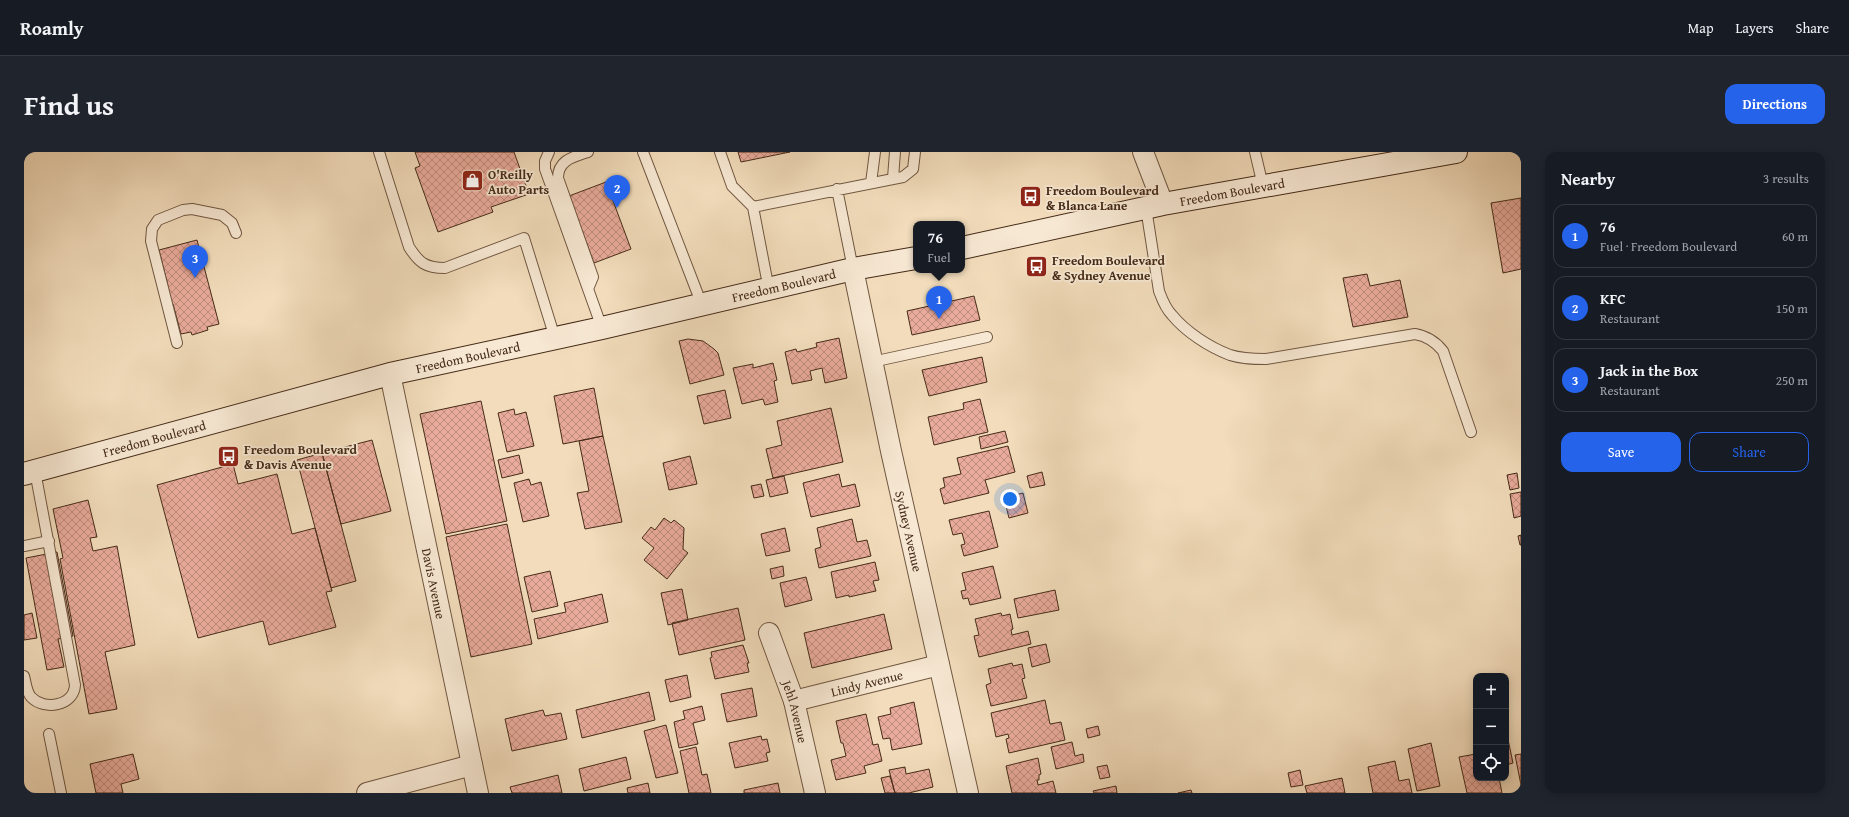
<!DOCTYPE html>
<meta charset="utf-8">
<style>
body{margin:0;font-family:"Gentium Book Plus",serif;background:#20242c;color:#f1f3f6}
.controls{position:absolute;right:12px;bottom:12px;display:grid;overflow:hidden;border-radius:8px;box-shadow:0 2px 10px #0003}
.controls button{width:36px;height:36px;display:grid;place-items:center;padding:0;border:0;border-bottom:1px solid #363941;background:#171b24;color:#f1f3f6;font:20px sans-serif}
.you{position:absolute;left:986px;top:347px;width:14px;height:14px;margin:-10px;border:3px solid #fff;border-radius:50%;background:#1a73e8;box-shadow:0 0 0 6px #1a73e833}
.badge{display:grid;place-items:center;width:26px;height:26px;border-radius:50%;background:#2563eb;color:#fff;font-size:13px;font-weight:700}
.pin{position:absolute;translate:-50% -33px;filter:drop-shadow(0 1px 2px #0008)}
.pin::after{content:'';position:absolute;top:21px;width:14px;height:12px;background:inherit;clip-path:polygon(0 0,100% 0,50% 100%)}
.popup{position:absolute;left:889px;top:69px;width:52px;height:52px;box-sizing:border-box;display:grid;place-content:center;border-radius:8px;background:#171b24;filter:drop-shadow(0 1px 3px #0005);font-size:13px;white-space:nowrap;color:#9ea1a6}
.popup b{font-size:15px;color:#f1f3f6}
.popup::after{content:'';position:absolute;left:50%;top:100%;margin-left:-8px;border:8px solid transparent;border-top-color:#171b24}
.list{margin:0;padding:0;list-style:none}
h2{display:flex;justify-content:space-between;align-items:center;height:52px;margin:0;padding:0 16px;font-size:17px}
h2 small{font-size:13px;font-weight:400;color:#9ea1a6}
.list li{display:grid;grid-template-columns:26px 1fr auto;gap:12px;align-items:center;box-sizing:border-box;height:64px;margin:0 8px 8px;padding:0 8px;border:1px solid #363941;border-radius:12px}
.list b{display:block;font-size:15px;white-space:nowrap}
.list p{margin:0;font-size:13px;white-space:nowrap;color:#9ea1a6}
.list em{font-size:13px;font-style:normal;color:#9ea1a6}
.actions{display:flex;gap:8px;padding:12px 16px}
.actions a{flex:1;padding:9px 0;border:1px solid #2563eb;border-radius:12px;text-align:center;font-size:14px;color:#2563eb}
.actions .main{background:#2563eb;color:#fff}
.icon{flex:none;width:22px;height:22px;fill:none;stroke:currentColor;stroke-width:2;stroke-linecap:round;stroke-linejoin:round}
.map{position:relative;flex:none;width:1497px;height:641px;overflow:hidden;border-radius:12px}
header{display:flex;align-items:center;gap:24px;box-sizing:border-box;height:56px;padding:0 20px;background:#171b24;border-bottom:1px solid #363941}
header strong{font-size:19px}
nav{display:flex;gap:22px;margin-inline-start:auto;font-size:14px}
.intro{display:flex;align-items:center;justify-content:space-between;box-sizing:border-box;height:96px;padding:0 24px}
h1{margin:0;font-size:28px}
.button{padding:10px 18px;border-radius:12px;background:#2563eb;color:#fff;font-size:14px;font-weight:700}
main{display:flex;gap:24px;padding:0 24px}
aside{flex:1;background:#171b24;border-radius:12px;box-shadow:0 2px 10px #0003}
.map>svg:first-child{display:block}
</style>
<header>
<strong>Roamly</strong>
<nav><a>Map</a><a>Layers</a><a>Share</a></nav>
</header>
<div class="intro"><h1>Find us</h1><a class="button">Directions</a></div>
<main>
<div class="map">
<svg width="1497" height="641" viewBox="0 0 1497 641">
<defs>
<pattern id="building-cross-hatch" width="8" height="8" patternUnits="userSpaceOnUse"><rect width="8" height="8" fill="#e9ab9b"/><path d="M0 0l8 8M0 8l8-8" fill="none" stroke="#bf8b7d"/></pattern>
</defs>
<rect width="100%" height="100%" fill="#f2dcbb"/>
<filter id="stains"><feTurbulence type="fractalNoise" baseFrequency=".005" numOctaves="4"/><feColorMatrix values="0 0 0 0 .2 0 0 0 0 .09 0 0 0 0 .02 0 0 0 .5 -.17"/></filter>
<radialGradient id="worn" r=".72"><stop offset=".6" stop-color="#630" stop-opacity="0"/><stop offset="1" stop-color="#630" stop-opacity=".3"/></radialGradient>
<path fill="url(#building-cross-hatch)" stroke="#452b18" d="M 391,0 L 490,0 L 505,42 L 467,55 L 469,60 L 414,80 L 391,16 L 396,14 Z
M 714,0 L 766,0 L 717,10 Z
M 582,30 L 607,97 L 570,111 L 545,44 Z
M 1497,46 L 1497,117 L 1479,121 L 1467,51 Z
M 173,88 L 195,172 L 183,175 L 184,178 L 168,183 L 167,180 L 157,182 L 149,152 L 146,152 L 141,135 L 144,134 L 135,98 Z
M 1343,122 L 1346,134 L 1376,128 L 1384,165 L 1329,175 L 1319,126 Z
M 950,144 L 956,168 L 888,183 L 883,159 Z
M 815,186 L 823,226 L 801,231 L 798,216 L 786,219 L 788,228 L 768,232 L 761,200 L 772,197 L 773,200 L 793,195 L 792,191 Z
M 664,187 L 679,189 L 690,197 L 694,201 L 700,223 L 666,232 L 655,189 Z
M 958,205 L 963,230 L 905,244 L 898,218 Z
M 749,211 L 753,228 L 750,229 L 754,250 L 741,253 L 739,247 L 718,252 L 709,216 L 729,212 L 729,216 Z
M 570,236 L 579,284 L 539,292 L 530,244 Z
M 701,238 L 707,266 L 680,272 L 673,244 Z
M 956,247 L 964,280 L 910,293 L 904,265 L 940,257 L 939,251 Z
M 457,249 L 483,369 L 422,382 L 396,262 Z
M 807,256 L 819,310 L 749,326 L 742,297 L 758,293 L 753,269 Z
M 490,257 L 491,263 L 502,260 L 510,294 L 483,300 L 474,261 Z
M 981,279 L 984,290 L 957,297 L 955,285 Z
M 579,284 L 598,370 L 561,377 L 553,341 L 565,339 L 555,289 Z
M 348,288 L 367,359 L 317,372 L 298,301 Z
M 984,294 L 991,320 L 961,328 L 965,341 L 920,352 L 916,337 L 921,335 L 919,326 L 937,322 L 933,306 Z
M 298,301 L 332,429 L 307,436 L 273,308 Z
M 495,303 L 499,321 L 478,326 L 474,308 Z
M 666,304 L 673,332 L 645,338 L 639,311 Z
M 209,312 L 214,332 L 253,322 L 268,382 L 291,376 L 308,439 L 302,440 L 312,475 L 245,493 L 239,469 L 174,486 L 133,333 Z
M 1018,320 L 1021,333 L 1006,336 L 1003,324 Z
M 1493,321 L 1495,336 L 1486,338 L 1483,323 Z
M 815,322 L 818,335 L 831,332 L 836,354 L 787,365 L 779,331 Z
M 760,324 L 764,341 L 746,345 L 742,328 Z
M 505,327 L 507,333 L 517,330 L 525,364 L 499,370 L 490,331 Z
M 737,332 L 740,344 L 730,346 L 727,334 Z
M 1497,340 L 1497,364 L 1490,366 L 1486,342 Z
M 999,341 L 1004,361 L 985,366 L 980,346 Z
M 64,348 L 73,385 L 66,386 L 69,399 L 93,394 L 111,493 L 81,500 L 93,557 L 65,562 L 36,407 L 39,406 L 29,357 Z
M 965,359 L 974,395 L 940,404 L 937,393 L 941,392 L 938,381 L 929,383 L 925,368 Z
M 640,366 L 647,371 L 650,368 L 660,376 L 659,397 L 664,401 L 643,427 L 620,408 L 630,396 L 618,386 L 627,375 L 631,378 Z
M 828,367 L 833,390 L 843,388 L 847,404 L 795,416 L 791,397 L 797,395 L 793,376 Z
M 483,372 L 508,492 L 447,505 L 422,385 Z
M 761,376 L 766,399 L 742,404 L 737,382 Z
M 1497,383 L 1497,393 L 1496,393 L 1494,384 Z
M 33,400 L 49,484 L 34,487 L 40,515 L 23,518 L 2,406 Z
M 851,410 L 855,428 L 849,429 L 852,439 L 825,445 L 825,443 L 812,446 L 807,420 Z
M 759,414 L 760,424 L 748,427 L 746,417 Z
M 969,414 L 977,446 L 946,453 L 944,446 L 939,447 L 937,439 L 942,438 L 938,421 Z
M 526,419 L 534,454 L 508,460 L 500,425 Z
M 782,425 L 788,448 L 761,455 L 756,431 Z
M 658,437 L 664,468 L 644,473 L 637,441 Z
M 1031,438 L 1035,458 L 994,466 L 990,447 Z
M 578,442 L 584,470 L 514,487 L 510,467 L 542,460 L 540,451 Z
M 714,456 L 721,488 L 655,503 L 648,471 Z
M 8,461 L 13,486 L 0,488 L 0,463 Z
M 977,461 L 978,464 L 986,462 L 989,477 L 987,478 L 988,483 L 1004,479 L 1007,492 L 955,505 L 950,484 L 955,483 L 951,467 Z
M 860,462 L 868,497 L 788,516 L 780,481 Z
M 1022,492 L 1026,510 L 1008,515 L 1004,496 Z
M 719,493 L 725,511 L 723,511 L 725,520 L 691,527 L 686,506 L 688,505 L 687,500 Z
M 988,511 L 989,514 L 998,512 L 1001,526 L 998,527 L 1003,546 L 967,554 L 962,533 L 967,531 L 964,517 Z
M 663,523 L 667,545 L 646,550 L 641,528 Z
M 728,536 L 733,564 L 703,570 L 697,542 Z
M 625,540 L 631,568 L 558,586 L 552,558 Z
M 1021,548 L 1026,572 L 1037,570 L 1041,588 L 985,601 L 982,587 L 985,586 L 984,582 L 972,585 L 967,561 Z
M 890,550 L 898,592 L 868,598 L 866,586 L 859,587 L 854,565 L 867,562 L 866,556 Z
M 678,554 L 681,568 L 669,571 L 674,592 L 655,596 L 650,570 L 661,567 L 659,559 Z
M 519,558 L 521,564 L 537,561 L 543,587 L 488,599 L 481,567 Z
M 842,562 L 849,593 L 854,592 L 858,609 L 840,614 L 842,621 L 812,628 L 807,608 L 822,604 L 819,591 L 817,591 L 812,569 Z
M 642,573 L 654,621 L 632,626 L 620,579 Z
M 1074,574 L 1076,583 L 1064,586 L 1062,577 Z
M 1482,578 L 1489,611 L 1482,613 Z
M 737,584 L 738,588 L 743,587 L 746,600 L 742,601 L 744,609 L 711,616 L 705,591 Z
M 1048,590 L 1051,604 L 1059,602 L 1060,610 L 1032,617 L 1027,595 Z
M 1407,591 L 1416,634 L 1393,639 L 1384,597 Z
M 672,595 L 678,623 L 683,622 L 687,641 L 665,641 L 656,599 Z
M 109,602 L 115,627 L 97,632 L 99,641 L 72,641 L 66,612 Z
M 1452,602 L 1452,626 L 1475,626 L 1478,641 L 1443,641 L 1435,605 Z
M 1497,602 L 1497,633 L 1491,603 Z
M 602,605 L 607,627 L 560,639 L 555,617 Z
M 1014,606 L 1017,622 L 1015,623 L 1015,628 L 1013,628 L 1014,633 L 1029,629 L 1032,641 L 988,641 L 982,614 Z
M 1371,609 L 1375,629 L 1385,627 L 1388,641 L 1349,641 L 1344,615 Z
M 1083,613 L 1086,625 L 1076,627 L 1073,615 Z
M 881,615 L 882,622 L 905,617 L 909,635 L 885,641 L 871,641 L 865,618 Z
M 1276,618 L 1279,633 L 1267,635 L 1264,621 Z
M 534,623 L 538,641 L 488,641 L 486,635 Z
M 866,624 L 871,641 L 861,641 L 857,626 Z
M 1318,626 L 1321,641 L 1283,641 L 1281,634 Z
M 624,631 L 626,641 L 604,641 L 603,636 Z
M 754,631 L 756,641 L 720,641 L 720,638 Z
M 1092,634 L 1093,641 L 1070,641 L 1069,639 Z
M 1167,638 L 1168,641 L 1154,641 Z"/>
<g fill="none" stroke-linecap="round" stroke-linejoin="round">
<defs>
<path id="lane" d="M 355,0 L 385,95 C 395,111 402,116 421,116 L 500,86 L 531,186
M 525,0 L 521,9 L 521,17 L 578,176
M 564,0 C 549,5 534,8 534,26 L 569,125 L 564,137
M 619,0 L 678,153
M 696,0 L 708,34 L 729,55 L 745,138
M 1231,0 L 1239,34
M 869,26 L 871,0
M 847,31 L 851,0
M 813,37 L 829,117
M 729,55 L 879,25 L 889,17 L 891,0
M 1122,56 L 1135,139 C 1138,147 1141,156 1148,163 C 1162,180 1185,195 1206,203 C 1218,207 1230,207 1242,207 L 1391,182 C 1403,184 1411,189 1419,199 L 1447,280
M 153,191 L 127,89 L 128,77 L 134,68 L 159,58 L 168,57 L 198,63 L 208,71 L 212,81
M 848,210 L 963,185
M 0,394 L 25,389
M 0,524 C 2,531 2,539 7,545 C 20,559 50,554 51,533 L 11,319
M 25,582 L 37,641"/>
<g id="street">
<path d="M 1119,0 L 1139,52"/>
<path id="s1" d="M 829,117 L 867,299 L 944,641"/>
<path id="s2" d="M 366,222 L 454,641"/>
<path id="s3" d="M 745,481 L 770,549 L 791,641"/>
<path id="s4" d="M 770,549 L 915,513"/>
<path d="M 343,641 L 448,613"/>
</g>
<g id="secondary">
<path id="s5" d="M 938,96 L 1139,52 L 1432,0"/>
<path id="s6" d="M 0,322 L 366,222 L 578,176 L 829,117 L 892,106"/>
</g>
</defs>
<use href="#lane" stroke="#705741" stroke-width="12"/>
<use href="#street" stroke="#705741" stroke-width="22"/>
<use href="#secondary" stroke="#452b18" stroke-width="24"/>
<use href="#lane" stroke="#f7e8d3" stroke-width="10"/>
<use href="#street" stroke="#f7e8d3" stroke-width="20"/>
<use href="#secondary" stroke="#f7e8d3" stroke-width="22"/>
</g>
<defs>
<symbol id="shop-square" viewBox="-11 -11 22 22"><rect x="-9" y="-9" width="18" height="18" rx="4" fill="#8f2418" stroke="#f7e8d3"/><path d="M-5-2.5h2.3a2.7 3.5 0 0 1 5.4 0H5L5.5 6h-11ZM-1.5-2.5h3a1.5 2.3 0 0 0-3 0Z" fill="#fff"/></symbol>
<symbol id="bus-square" viewBox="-11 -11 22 22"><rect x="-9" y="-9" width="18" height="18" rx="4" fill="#8f2418" stroke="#f7e8d3"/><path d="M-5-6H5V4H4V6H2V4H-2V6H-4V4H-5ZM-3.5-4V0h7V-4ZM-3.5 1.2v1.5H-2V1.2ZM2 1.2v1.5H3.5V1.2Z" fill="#fff"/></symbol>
</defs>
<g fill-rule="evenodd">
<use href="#shop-square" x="436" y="16" width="25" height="25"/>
<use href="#bus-square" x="994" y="32" width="25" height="25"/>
<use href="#bus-square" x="1000" y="102" width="25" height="25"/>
<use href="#bus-square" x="192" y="292" width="25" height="25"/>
</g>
<g text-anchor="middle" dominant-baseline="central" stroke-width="3.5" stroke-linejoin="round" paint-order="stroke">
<g font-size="13" font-weight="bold" fill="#452b18" stroke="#f7e8d3" text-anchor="start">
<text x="464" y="22">O'Reilly<tspan x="464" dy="15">Auto Parts</tspan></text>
<text x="1022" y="38">Freedom Boulevard<tspan x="1022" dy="15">&amp; Blanca Lane</tspan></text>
<text x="1028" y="108">Freedom Boulevard<tspan x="1028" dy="15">&amp; Sydney Avenue</tspan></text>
<text x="220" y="297">Freedom Boulevard<tspan x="220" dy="15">&amp; Davis Avenue</tspan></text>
</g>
<g font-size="13" fill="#452b18" stroke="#f7e8d3">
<text stroke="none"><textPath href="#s5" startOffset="276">Freedom Boulevard</textPath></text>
<text stroke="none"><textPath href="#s6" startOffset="783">Freedom Boulevard</textPath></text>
<text stroke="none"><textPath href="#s6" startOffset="459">Freedom Boulevard</textPath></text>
<text stroke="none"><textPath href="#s6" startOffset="135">Freedom Boulevard</textPath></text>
<text stroke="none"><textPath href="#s1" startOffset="268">Sydney Avenue</textPath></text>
<text stroke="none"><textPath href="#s2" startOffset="214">Davis Avenue</textPath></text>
<text stroke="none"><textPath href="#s4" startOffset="75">Lindy Avenue</textPath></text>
<text stroke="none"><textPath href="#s3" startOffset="83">Jehl Avenue</textPath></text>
</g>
</g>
<rect width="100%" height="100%" filter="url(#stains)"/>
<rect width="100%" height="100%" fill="url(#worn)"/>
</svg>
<div class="controls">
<button>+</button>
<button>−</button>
<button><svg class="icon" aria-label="locate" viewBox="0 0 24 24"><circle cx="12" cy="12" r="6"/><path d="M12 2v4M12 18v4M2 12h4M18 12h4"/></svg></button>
</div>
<div class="you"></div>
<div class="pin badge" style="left:915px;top:167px">1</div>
<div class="popup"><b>76</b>Fuel</div>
<div class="pin badge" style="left:593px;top:56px">2</div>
<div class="pin badge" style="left:171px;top:126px">3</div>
</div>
<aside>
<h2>Nearby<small>3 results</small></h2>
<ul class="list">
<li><span class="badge">1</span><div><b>76</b><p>Fuel · Freedom Boulevard</p></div><em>60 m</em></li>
<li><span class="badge">2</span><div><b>KFC</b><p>Restaurant</p></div><em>150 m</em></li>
<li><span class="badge">3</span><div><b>Jack in the Box</b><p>Restaurant</p></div><em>250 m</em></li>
</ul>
<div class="actions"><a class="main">Save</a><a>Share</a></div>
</aside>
</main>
